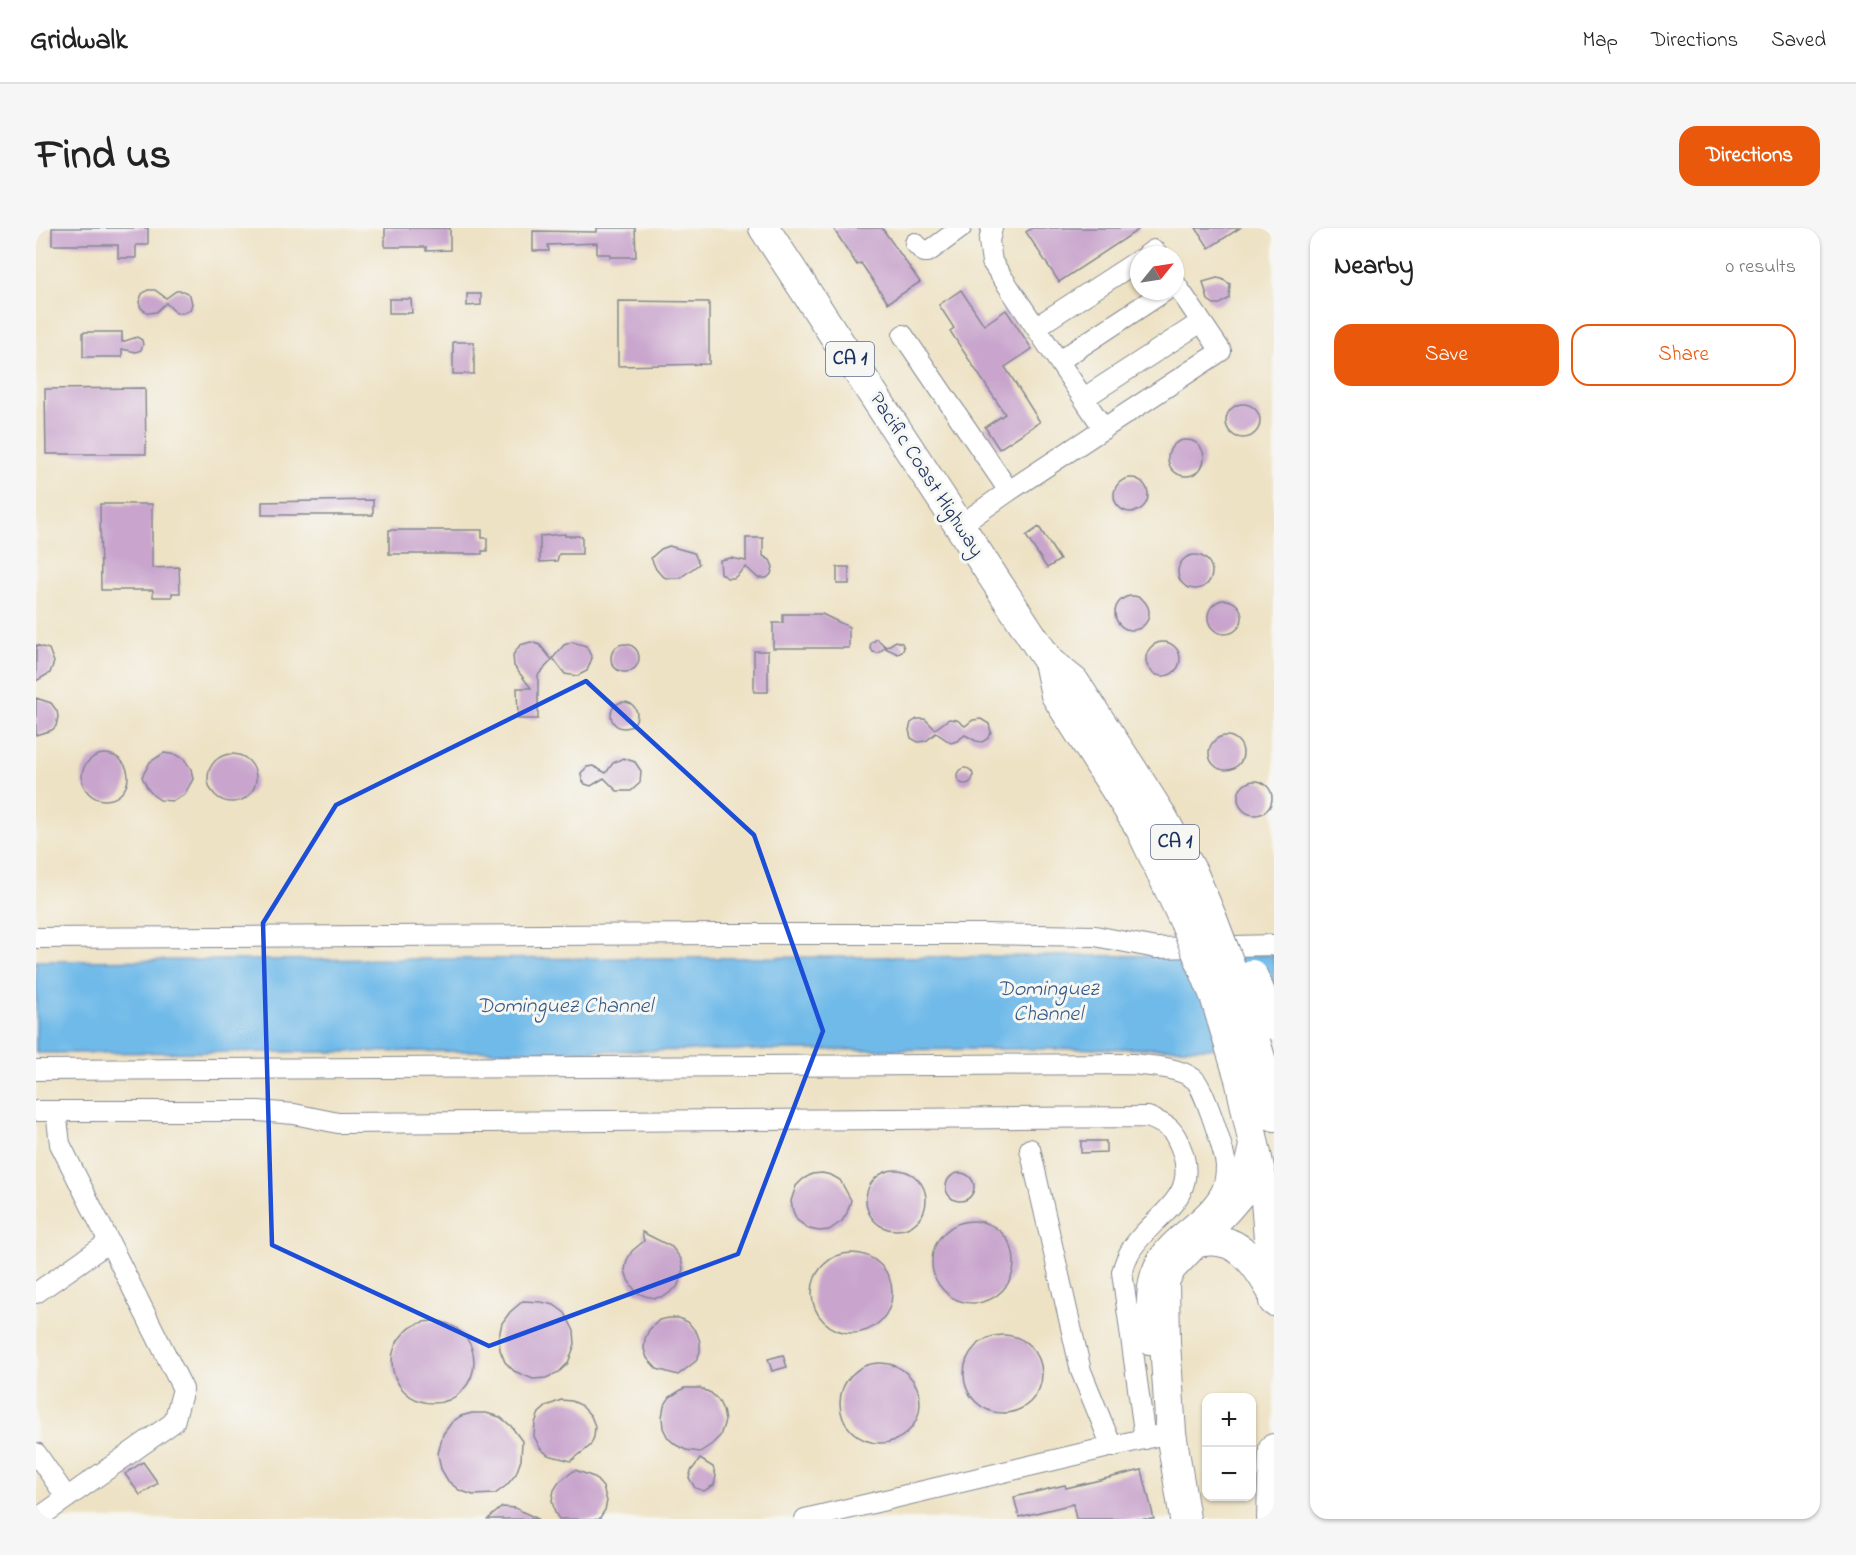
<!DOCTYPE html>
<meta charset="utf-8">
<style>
body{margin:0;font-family:"Indie Flower",sans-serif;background:#f6f6f6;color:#222}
.controls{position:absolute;right:18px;bottom:18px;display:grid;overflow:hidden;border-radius:12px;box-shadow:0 2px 4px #0004}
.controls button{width:54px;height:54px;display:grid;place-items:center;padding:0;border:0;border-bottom:2px solid #e0e0e0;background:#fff;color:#222;font:30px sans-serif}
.compass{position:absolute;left:1094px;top:18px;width:54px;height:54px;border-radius:50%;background:#fff;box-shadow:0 2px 4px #0004;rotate:60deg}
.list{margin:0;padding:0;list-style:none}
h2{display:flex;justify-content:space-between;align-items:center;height:78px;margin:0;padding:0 24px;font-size:26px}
h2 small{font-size:20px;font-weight:400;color:#767676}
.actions{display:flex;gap:12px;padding:18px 24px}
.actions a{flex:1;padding:14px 0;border:2px solid #ea580c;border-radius:18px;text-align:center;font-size:21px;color:#ea580c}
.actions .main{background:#ea580c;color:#fff}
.map{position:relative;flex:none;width:1238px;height:1291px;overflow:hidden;border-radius:18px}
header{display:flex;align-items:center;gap:36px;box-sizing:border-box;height:84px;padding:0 30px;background:#fff;border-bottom:2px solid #e0e0e0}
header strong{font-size:28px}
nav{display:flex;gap:33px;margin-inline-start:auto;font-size:21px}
.intro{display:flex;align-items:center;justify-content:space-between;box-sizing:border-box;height:144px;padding:0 36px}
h1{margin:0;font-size:42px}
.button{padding:15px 27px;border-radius:18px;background:#ea580c;color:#fff;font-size:21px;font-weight:700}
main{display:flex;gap:36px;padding:0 36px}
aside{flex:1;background:#fff;border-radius:18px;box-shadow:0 2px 4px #0004}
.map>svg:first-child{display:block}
</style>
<header>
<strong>Gridwalk</strong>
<nav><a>Map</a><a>Directions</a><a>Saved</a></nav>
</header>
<div class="intro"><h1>Find us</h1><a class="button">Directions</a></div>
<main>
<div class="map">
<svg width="1238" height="1291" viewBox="0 0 1238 1291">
<rect width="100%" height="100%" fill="#f6f6f2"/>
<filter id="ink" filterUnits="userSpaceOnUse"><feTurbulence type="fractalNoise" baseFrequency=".0167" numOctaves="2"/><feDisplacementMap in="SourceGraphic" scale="12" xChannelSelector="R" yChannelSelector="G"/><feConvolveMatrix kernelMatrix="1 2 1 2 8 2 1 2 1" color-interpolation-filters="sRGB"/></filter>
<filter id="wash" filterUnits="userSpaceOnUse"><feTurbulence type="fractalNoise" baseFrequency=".008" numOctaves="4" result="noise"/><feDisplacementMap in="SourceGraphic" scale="24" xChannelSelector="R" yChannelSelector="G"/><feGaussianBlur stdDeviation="1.35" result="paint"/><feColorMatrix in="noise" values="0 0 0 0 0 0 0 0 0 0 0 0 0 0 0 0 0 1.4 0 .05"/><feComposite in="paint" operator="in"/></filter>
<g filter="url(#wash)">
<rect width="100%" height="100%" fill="#eee2c4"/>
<path fill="#70bae9" stroke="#4674a4" stroke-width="1.5" d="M 1238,727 L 1238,820 L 0,825 L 0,733 Z"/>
<g id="blocks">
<path fill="#c9a5cd" d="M 16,0 L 112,0 L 112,17 L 100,17 L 100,30 L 82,30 L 82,17 L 16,17 Z
M 349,0 L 414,0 L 414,22 L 390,23 L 390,19 L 349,19 Z
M 561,0 L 599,0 L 600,29 L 574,29 L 574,26 L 561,26 L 561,15 L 512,17 L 513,23 L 497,23 L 497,3 L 561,4 Z
M 797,0 L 846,0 L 884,54 L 852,75 L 825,35 L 821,37 Z
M 996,0 L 1105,0 L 1023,54 L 990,4 Z
M 1160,0 L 1204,0 L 1173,20 Z
M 1181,50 L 1186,51 L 1194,56 L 1193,70 L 1184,76 L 1178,76 L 1172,72 L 1167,54 Z
M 112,62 L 119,62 L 130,70 L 140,63 L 148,63 L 154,67 L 156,76 L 154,82 L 146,85 L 140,85 L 130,75 L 120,84 L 112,85 L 105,80 L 103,74 L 106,66 Z
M 925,62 L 948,97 L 970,82 L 996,121 L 969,139 L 1004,194 L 963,221 L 949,199 L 969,186 L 914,103 L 918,100 L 903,77 Z
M 431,66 L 445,66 L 445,77 L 431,78 Z
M 353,71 L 375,71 L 376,85 L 353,85 Z
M 582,73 L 673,74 L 673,136 L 582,138 Z
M 47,104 L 86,104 L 86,114 L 101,109 L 106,112 L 107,117 L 105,122 L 100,124 L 86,121 L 86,129 L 47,129 Z
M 417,114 L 438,114 L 438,146 L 417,146 Z
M 109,160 L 110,226 L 10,226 L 9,161 Z
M1190 193a17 17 0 1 1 34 0a17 17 0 1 1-34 0Z
M1132 230a18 18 0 1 1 36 0a18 18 0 1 1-36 0Z
M1078 267a17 17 0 1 1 34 0a17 17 0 1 1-34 0Z
M 337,272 L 337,287 L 226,287 L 226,274 Z
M 64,276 L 116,276 L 116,340 L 143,339 L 144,365 L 136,365 L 136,369 L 117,369 L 117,362 L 65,362 Z
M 1003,299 L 1024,332 L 1011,340 L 990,308 Z
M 353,302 L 446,302 L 446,310 L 451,310 L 451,323 L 446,323 L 446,326 L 353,326 Z
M 529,306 L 529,308 L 546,308 L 546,326 L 523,326 L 521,333 L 504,334 L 504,308 Z
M 710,310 L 727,310 L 727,328 L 734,332 L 737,339 L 735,346 L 731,350 L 722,350 L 710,339 L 698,350 L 691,350 L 685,345 L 684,332 L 695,330 L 710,333 Z
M 633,318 L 658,325 L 663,336 L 644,350 L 630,350 L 625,347 L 620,341 L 615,330 L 625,321 Z
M1142 344a17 17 0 1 1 34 0a17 17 0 1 1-34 0Z
M 801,339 L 813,339 L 813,356 L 801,356 Z
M1079 385a17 17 0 1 1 34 0a17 17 0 1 1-34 0Z
M1172 389a17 17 0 1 1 34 0a17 17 0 1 1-34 0Z
M 747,386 L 786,386 L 813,399 L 813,420 L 737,420 L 737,395 L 747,395 Z
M 841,411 L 850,419 L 842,425 L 837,424 L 834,419 L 835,415 Z
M 860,413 L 866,415 L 868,420 L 866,424 L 862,426 L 849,420 Z
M1110 431a17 17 0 1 1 34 0a17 17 0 1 1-34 0Z
M 495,414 L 504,417 L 516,432 L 502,447 L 502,491 L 482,491 L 481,460 L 495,460 L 478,438 L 477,427 L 484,417 Z
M 536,414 L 550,418 L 556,430 L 551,443 L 541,448 L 529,446 L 517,430 L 528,417 Z
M575 430a14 14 0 1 1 28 0a14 14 0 1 1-28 0Z
M 0,417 L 13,421 L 18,434 L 14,445 L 0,453 Z
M 718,423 L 732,423 L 732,464 L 718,464 Z
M 0,470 L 15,475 L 21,483 L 22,489 L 20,498 L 16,502 L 0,507 Z
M575 487a13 13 0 1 1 26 0a13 13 0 1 1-26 0Z
M 881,491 L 889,491 L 899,501 L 913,491 L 921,492 L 929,498 L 937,492 L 945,491 L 953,496 L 955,504 L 951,511 L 946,514 L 940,513 L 929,507 L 921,513 L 915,515 L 900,505 L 890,513 L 882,514 L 875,510 L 873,502 L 875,495 Z
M1173 525a17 17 0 1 1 34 0a17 17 0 1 1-34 0Z
M 128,525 L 140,527 L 148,531 L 155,541 L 157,551 L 148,567 L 137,573 L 124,572 L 117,567 L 112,561 L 106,549 L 114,534 Z
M46 549a23 23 0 1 1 46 0a23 23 0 1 1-46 0Z
M172 550a24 24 0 1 1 48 0a24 24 0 1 1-48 0Z
M 587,530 L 599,534 L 605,543 L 604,555 L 595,563 L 581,563 L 568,550 L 555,558 L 549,556 L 546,552 L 545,545 L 551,539 L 557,538 L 570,545 L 577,535 Z
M921 548a8 8 0 1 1 16 0a8 8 0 1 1-16 0Z
M1202 570a17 17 0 1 1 34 0a17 17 0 1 1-34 0Z
M 1045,913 L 1070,913 L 1070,924 L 1045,925 Z
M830 972a30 30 0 1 1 60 0a30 30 0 1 1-60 0Z
M 786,945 L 795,947 L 804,952 L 815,972 L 811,985 L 806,993 L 793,1002 L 783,1003 L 773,1001 L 761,992 L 757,983 L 755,973 L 760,958 L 767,951 L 776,946 Z
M910 959a14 14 0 1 1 28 0a14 14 0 1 1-28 0Z
M896 1034a41 41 0 1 1 82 0a41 41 0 1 1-82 0Z
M 606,1004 L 636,1019 L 645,1031 L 647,1040 L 645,1050 L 641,1059 L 629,1068 L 619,1070 L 609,1068 L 600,1064 L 592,1052 L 589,1042 L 591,1032 L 596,1023 L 608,1013 Z
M776 1065a40 40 0 1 1 80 0a40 40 0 1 1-80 0Z
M 487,1073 L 505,1074 L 518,1077 L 529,1085 L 538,1103 L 539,1116 L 532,1135 L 523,1144 L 510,1150 L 497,1151 L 478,1143 L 469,1134 L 464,1122 L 463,1108 L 466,1095 L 474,1084 Z
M 633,1090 L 643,1090 L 652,1094 L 661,1105 L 664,1114 L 664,1124 L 660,1133 L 642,1147 L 621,1141 L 611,1130 L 608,1121 L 609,1111 L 613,1102 L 623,1092 Z
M356 1134a41 41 0 1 1 82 0a41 41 0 1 1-82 0Z
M928 1146a39 39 0 1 1 78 0a39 39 0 1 1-78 0Z
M 747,1127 L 751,1139 L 736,1143 L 732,1131 Z
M804 1175a40 40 0 1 1 80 0a40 40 0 1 1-80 0Z
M 648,1160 L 664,1160 L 675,1165 L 682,1172 L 687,1182 L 689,1193 L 684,1208 L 676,1216 L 664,1224 L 650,1222 L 640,1217 L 632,1210 L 627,1200 L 626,1189 L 628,1178 L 634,1169 Z
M 525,1172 L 536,1173 L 545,1177 L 555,1188 L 559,1198 L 558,1209 L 554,1218 L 535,1233 L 512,1227 L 504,1220 L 498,1208 L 499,1195 L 503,1185 L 511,1178 Z
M 436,1185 L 450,1185 L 464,1189 L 475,1198 L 486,1213 L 485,1232 L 480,1246 L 471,1257 L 459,1266 L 437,1267 L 423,1262 L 412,1253 L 405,1241 L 402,1226 L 407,1206 L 416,1194 L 425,1188 Z
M 664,1231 L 677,1239 L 680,1248 L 678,1257 L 668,1263 L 659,1260 L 653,1250 L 655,1243 Z
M 107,1234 L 122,1255 L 104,1267 L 89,1246 Z
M 539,1242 L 558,1249 L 567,1259 L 571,1273 L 569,1282 L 563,1291 L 523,1291 L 519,1285 L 516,1272 L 518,1262 L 523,1254 Z
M 1106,1242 L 1118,1291 L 1040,1291 L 1037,1276 L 983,1289 L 978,1269 L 1029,1257 L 1030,1260 Z
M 466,1279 L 479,1280 L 502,1291 L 452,1291 Z"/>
</g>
</g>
<g filter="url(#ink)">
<use href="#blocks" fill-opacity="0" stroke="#848891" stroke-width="1.5"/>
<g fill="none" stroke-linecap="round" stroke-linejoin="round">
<defs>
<path id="minor" d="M 956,0 L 953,13 L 956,34 L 1068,201
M 879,15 L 888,24 L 892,24 L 925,0
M 1111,27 L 1118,22 L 1121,27
M 1000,99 L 1103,32
M 867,107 L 973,263 L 923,298
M 1023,133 L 1129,63
M 1048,170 L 1165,94
M 973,263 L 1185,123 L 1139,55
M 0,710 L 687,706 L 945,706 L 1059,708 L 1120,720 L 1238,717
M 0,842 L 1096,836 C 1115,838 1142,839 1158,851 C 1168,859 1188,923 1190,937 C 1190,946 1189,956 1185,964 C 1169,994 1132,1007 1118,1038 C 1107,1061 1112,1091 1112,1116 L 1129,1115
M 0,883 L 222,883 L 258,886 L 302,895 L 1112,889 C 1133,898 1138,900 1146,923 C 1163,973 1116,987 1095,1022 C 1091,1029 1088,1037 1086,1044 L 1109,1211
M 994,921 L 1045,1143 L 1076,1219
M 0,1065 L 73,1014
M 0,1225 L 31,1270
M 7,1291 L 8,1286 L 138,1194 L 147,1161 L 24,916 L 20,883
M 769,1291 L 1120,1208"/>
<path id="highway" d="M 728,0 L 1013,434 L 1038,454 L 1095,540 L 1126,589 L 1157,646 L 1176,691
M 1013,434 L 1020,467 L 1105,601 L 1149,694
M 1230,850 L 1238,888
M 1204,851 L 1230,973 L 1238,1073
M 1158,1015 C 1199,1004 1218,1031 1236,1063
M 1149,1291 L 1135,1205 L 1129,1115 L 1128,1053 L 1135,1040 L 1190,982 L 1208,961 L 1218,918
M 1236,1291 L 1238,1221"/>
</defs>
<use href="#minor" stroke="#848891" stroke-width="22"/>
<use href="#highway" stroke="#848891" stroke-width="32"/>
<use href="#minor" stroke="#fff" stroke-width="20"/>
<use href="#highway" stroke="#fff" stroke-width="30"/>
<defs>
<path id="highway-bridge" d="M 1176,691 L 1206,770 L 1230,850
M 1149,694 L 1179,768 L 1204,851
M 1216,747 L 1238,796"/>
</defs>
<use href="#highway-bridge" stroke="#848891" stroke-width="32" stroke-linecap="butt"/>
<use href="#highway-bridge" stroke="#fff" stroke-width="30"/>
</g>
</g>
<path fill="none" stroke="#1d4ed8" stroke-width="4.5" stroke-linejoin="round" d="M 550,453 L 718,607 L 787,803 L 702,1026 L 453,1118 L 236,1017 L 227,695 L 300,577 Z"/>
<g text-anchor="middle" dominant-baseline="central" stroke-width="6" stroke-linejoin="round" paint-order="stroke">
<g fill="#f6f6f2" stroke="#5d6b8a" stroke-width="1.5">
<rect x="790" y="114" width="48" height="34" rx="4.5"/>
<rect x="1115" y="597" width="48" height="34" rx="4.5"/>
</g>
<g font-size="20" font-weight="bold" fill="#1b2f5e">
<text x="814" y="131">CA 1</text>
<text x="1139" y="614">CA 1</text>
</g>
<g font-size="21" fill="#1b2f5e" stroke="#f6f6f2">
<text transform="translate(890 247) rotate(57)">Pacific Coast Highway</text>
</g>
<g font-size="22" font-style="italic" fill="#355988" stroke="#f6f6f2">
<text x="1012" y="762">Dominguez<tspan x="1012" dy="25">Channel</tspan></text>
<text x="529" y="779">Dominguez Channel</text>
</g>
</g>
</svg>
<div class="controls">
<button>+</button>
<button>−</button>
</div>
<svg class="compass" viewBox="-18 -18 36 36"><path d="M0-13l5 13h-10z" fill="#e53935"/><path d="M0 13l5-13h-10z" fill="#767676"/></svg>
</div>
<aside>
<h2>Nearby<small>0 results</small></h2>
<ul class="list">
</ul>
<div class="actions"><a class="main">Save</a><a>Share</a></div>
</aside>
</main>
